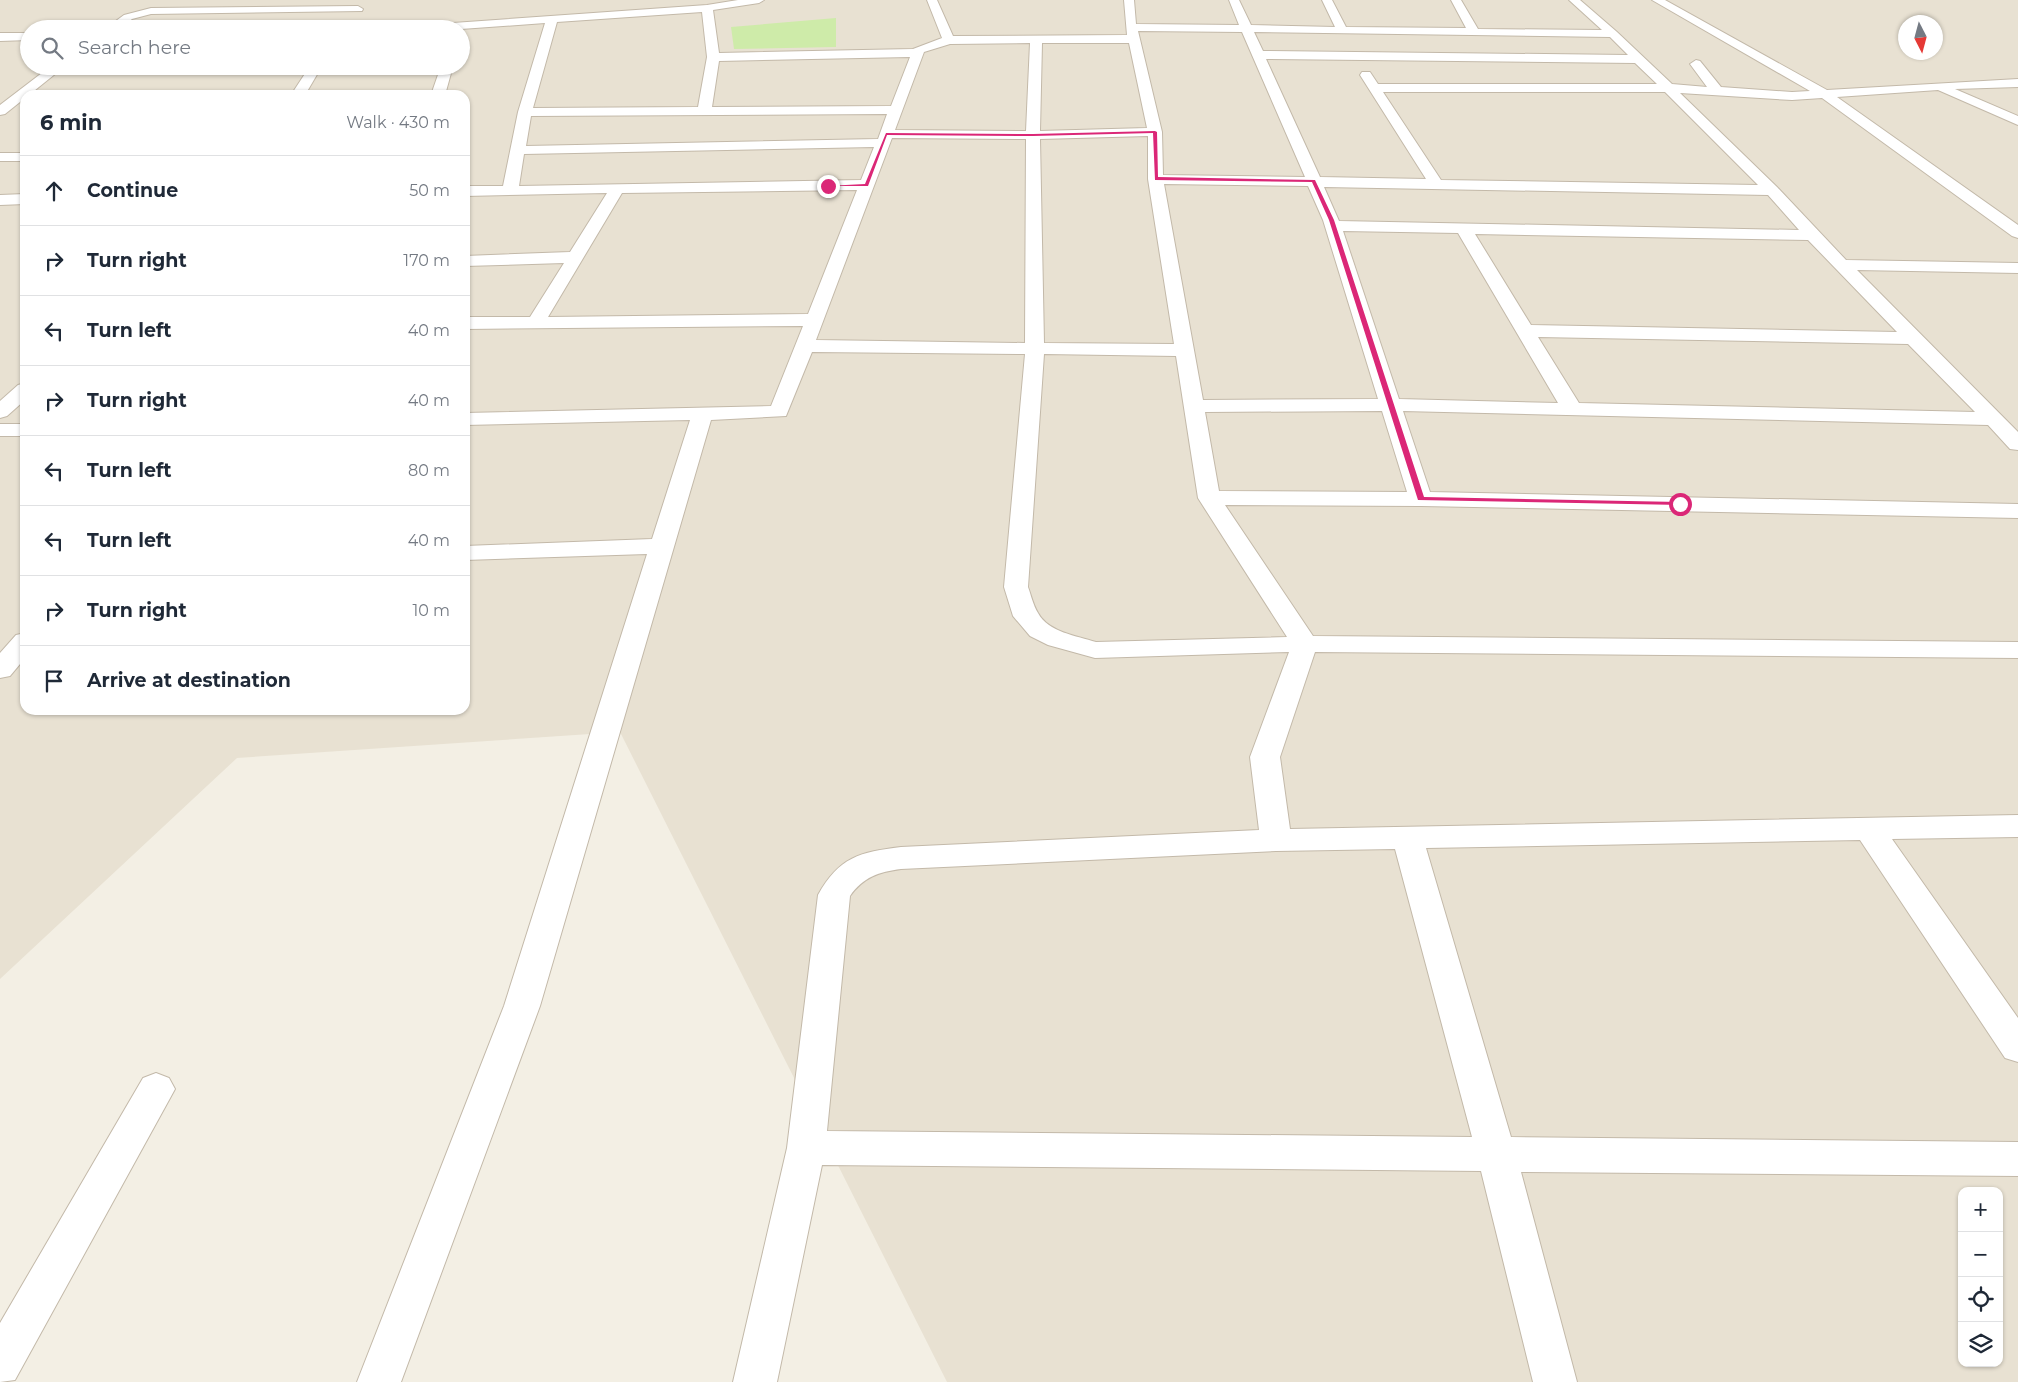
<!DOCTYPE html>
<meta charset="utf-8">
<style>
body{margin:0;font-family:Montserrat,sans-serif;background:#f6f6f7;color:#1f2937}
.controls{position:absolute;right:15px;bottom:15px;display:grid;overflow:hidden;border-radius:10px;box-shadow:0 1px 4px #0004}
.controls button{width:45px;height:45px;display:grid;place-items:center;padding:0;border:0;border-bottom:1px solid #e0e1e3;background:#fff;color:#1f2937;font:25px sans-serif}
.compass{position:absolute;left:1898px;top:15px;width:45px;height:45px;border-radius:50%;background:#fff;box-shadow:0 1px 4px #0004;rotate:174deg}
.stop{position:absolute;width:15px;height:15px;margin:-11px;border:4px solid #db2777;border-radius:50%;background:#fff}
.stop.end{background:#db2777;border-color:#fff;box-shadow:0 1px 5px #0008}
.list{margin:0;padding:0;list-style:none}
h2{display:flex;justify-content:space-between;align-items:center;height:65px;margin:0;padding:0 20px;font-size:21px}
h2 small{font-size:16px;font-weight:400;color:#747a83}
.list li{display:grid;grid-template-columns:32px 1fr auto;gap:15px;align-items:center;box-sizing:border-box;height:70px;padding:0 20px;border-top:1px solid #e0e1e3}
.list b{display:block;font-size:19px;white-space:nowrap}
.list em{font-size:16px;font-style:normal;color:#747a83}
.icon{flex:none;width:28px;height:28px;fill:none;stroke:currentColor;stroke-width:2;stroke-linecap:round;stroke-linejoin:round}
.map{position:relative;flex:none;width:2018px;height:1382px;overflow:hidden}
.search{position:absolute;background:#fff;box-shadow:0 1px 4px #0004;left:20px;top:20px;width:450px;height:55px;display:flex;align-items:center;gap:12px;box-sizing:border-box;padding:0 18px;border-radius:28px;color:#747a83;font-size:19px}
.panel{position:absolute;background:#fff;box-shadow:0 1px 4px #0004;left:20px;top:90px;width:450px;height:625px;border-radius:15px}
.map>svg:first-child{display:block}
</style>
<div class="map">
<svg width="2018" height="1382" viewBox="0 0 2018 1382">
<rect width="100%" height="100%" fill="#f3efe4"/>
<path fill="#e8e1d2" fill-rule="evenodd" d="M 0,0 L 2018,0 L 2018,1382 L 947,1382 L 620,732 L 237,758 L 0,979 ZM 1906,22 L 1936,22 L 1936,52 L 1906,52 ZM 29,29 L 461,29 L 461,66 L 29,66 ZM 25,95 L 465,95 L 465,710 L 25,710 ZM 1962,1191 L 1999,1191 L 1999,1363 L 1962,1363 Z"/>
<path fill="#ceeba9" d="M 836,18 L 836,47 L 734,49 L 731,27 Z"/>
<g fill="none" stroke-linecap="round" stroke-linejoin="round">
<defs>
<path id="street" d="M 738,0 L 764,0 L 759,3 L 713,10 L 719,53 L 913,49 L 942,38 L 927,0 L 937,0 L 953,36 L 1127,35 L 1124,0 L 1134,0 L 1136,24 L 1239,25 L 1229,0 L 1239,0 L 1251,25 L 1335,27 L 1322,0 L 1332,0 L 1346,27 L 1466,28 L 1451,0 L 1461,0 L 1478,29 L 1602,30 L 1569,0 L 1580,0 L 1617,32 L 1672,84 L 1707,87 L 1690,64 L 1696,60 L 1700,61 L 1721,87 L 1792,92 L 1810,91 L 1652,0 L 1665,0 L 1827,90 L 2018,79 L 2018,87 L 1955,89 L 2018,116 L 2018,125 L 1938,90 L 1837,97 L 2018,225 L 2018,238 L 2012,236 L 1822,98 L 1792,100 L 1680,93 L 1777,187 L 1846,260 L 2018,263 L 2018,273 L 1857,270 L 2018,432 L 2018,450 L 2010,449 L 1988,425 L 1403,411 L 1430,492 L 2018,504 L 2018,518 L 1421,506 L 1225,505 L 1313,636 L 2018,642 L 2018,658 L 1315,652 L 1280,757 L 1290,829 L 2018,815 L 2018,837 L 1892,839 L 2018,1018 L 2018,1062 L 2005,1058 L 1860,840 L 1426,848 L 1511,1137 L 2018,1142 L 2018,1176 L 1521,1172 L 1577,1382 L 1533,1382 L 1481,1171 L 822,1165 L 777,1382 L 733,1382 L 787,1148 L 818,895 C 839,857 860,852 901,847 L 1259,830 L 1250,757 L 1289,652 L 1095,658 L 1048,645 L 1030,636 L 1013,616 L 1004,587 L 1025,354 L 812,352 L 786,416 L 711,420 L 540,1006 L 401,1382 L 357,1382 L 504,1006 L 647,554 L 465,560 L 465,546 L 652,539 L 690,420 L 465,425 L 465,413 L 771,406 L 803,326 L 465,329 L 465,317 L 530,317 L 564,263 L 465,266 L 465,256 L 570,252 L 607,193 L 465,196 L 465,186 L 503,186 L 518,112 L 545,23 L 461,29 L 404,29 L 410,26 L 707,5 ZM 702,12 L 707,57 L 698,107 L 533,108 L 557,22 ZM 1138,31 L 1242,32 L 1305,177 L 1163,175 L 1162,132 ZM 1254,32 L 1610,37 L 1628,55 L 1263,51 ZM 1030,43 L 1026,131 L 895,130 L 924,52 L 950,44 ZM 1042,43 L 1129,43 L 1147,128 L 1040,131 ZM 910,57 L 891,106 L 712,107 L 719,61 ZM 1266,59 L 1635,63 L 1657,84 L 1378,84 L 1370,72 L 1362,72 L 1360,75 L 1426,179 L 1320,177 ZM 1383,92 L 1665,92 L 1758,185 L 1441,180 ZM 887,114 L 878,139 L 526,146 L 531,116 ZM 1148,136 L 1148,179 L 1174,344 L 1044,343 L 1040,139 ZM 892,138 L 1026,139 L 1025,343 L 816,340 ZM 874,147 L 861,180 L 519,186 L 524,154 ZM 1164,184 L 1308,186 L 1323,220 L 1378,399 L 1203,400 ZM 1324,187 L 1768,195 L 1799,230 L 1339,221 ZM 857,190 L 808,314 L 548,317 L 622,193 ZM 1343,231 L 1458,233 L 1558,403 L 1399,399 ZM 1475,234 L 1808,240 L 1897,332 L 1531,325 ZM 1538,337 L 1908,344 L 1975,412 L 1579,403 ZM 1044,354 L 1176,356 L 1198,498 L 1287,637 L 1096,642 C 1077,636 1048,632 1038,613 C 1033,605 1031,595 1028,587 ZM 1382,411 L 1407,492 L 1219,491 L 1205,412 ZM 1395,849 L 1472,1137 L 827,1131 L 850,896 C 863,877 879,872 901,869 L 1276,851 Z
M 358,6 L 363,9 L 362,11 L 151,14 L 132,19 L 119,29 L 105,29 L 124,15 L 151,8 Z
M 0,33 L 29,33 L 29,40 L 0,41 Z
M 51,66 L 65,66 L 29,95 L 25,95 L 25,98 L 5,114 L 0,115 L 0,105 Z
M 310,66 L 322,66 L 305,95 L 291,95 Z
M 441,66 L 453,66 L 445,95 L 431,95 Z
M 0,153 L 25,153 L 25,161 L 0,161 Z
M 25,194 L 25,204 L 0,205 L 0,195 Z
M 25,383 L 25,400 L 7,416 L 0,418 L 0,401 L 18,385 Z
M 0,424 L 25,424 L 25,436 L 0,436 Z
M 25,633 L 25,658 L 10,676 L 0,678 L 0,653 L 16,635 Z
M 156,1073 L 169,1078 L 175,1089 L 169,1100 L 15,1380 L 0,1382 L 0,1323 L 143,1078 Z"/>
</defs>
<use href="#street" stroke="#c3b9a9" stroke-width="2"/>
<use href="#street" fill="#fff" fill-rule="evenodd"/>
</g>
<path fill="#db2777" d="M 1155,131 L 1157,132 L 1158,177 L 1315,180 L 1334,220 L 1424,497 L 1680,502 L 1682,502 L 1682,505 L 1418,500 L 1329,220 L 1312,182 L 1155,180 L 1153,133 L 1033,136 L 887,135 L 868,186 L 826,186 L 865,184 L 886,133 L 1033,134 Z"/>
</svg>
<div class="controls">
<button>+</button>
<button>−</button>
<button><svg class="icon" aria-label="locate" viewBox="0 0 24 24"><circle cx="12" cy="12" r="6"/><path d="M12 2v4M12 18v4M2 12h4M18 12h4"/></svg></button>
<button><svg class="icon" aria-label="layers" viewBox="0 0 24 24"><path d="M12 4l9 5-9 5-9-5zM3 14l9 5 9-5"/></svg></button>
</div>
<svg class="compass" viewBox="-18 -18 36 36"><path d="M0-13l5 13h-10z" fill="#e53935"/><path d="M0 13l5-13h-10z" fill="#747a83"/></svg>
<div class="stop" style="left:1680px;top:504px"></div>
<div class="stop end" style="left:828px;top:186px"></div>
<div class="search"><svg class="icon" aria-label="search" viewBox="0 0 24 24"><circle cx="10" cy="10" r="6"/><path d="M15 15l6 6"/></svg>Search here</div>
<section class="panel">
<h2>6 min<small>Walk · 430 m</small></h2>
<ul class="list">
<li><svg class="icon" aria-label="ahead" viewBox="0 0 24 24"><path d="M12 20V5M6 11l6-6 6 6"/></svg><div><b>Continue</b></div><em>50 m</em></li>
<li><svg class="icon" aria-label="right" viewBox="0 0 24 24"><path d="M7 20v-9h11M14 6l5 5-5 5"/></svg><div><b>Turn right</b></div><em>170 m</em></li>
<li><svg class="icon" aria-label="left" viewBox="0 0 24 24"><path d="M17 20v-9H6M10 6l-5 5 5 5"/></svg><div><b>Turn left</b></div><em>40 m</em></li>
<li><svg class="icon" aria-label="right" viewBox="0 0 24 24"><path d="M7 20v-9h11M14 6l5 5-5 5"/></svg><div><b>Turn right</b></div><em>40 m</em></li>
<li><svg class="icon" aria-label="left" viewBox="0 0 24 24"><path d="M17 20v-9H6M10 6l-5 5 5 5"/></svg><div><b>Turn left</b></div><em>80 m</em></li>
<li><svg class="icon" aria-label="left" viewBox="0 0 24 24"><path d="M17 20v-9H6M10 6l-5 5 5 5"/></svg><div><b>Turn left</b></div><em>40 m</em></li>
<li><svg class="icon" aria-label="right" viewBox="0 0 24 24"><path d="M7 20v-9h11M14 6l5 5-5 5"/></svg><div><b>Turn right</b></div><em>10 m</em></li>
<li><svg class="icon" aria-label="arrive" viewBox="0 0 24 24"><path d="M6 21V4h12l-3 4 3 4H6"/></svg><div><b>Arrive at destination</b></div></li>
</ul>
</section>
</div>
